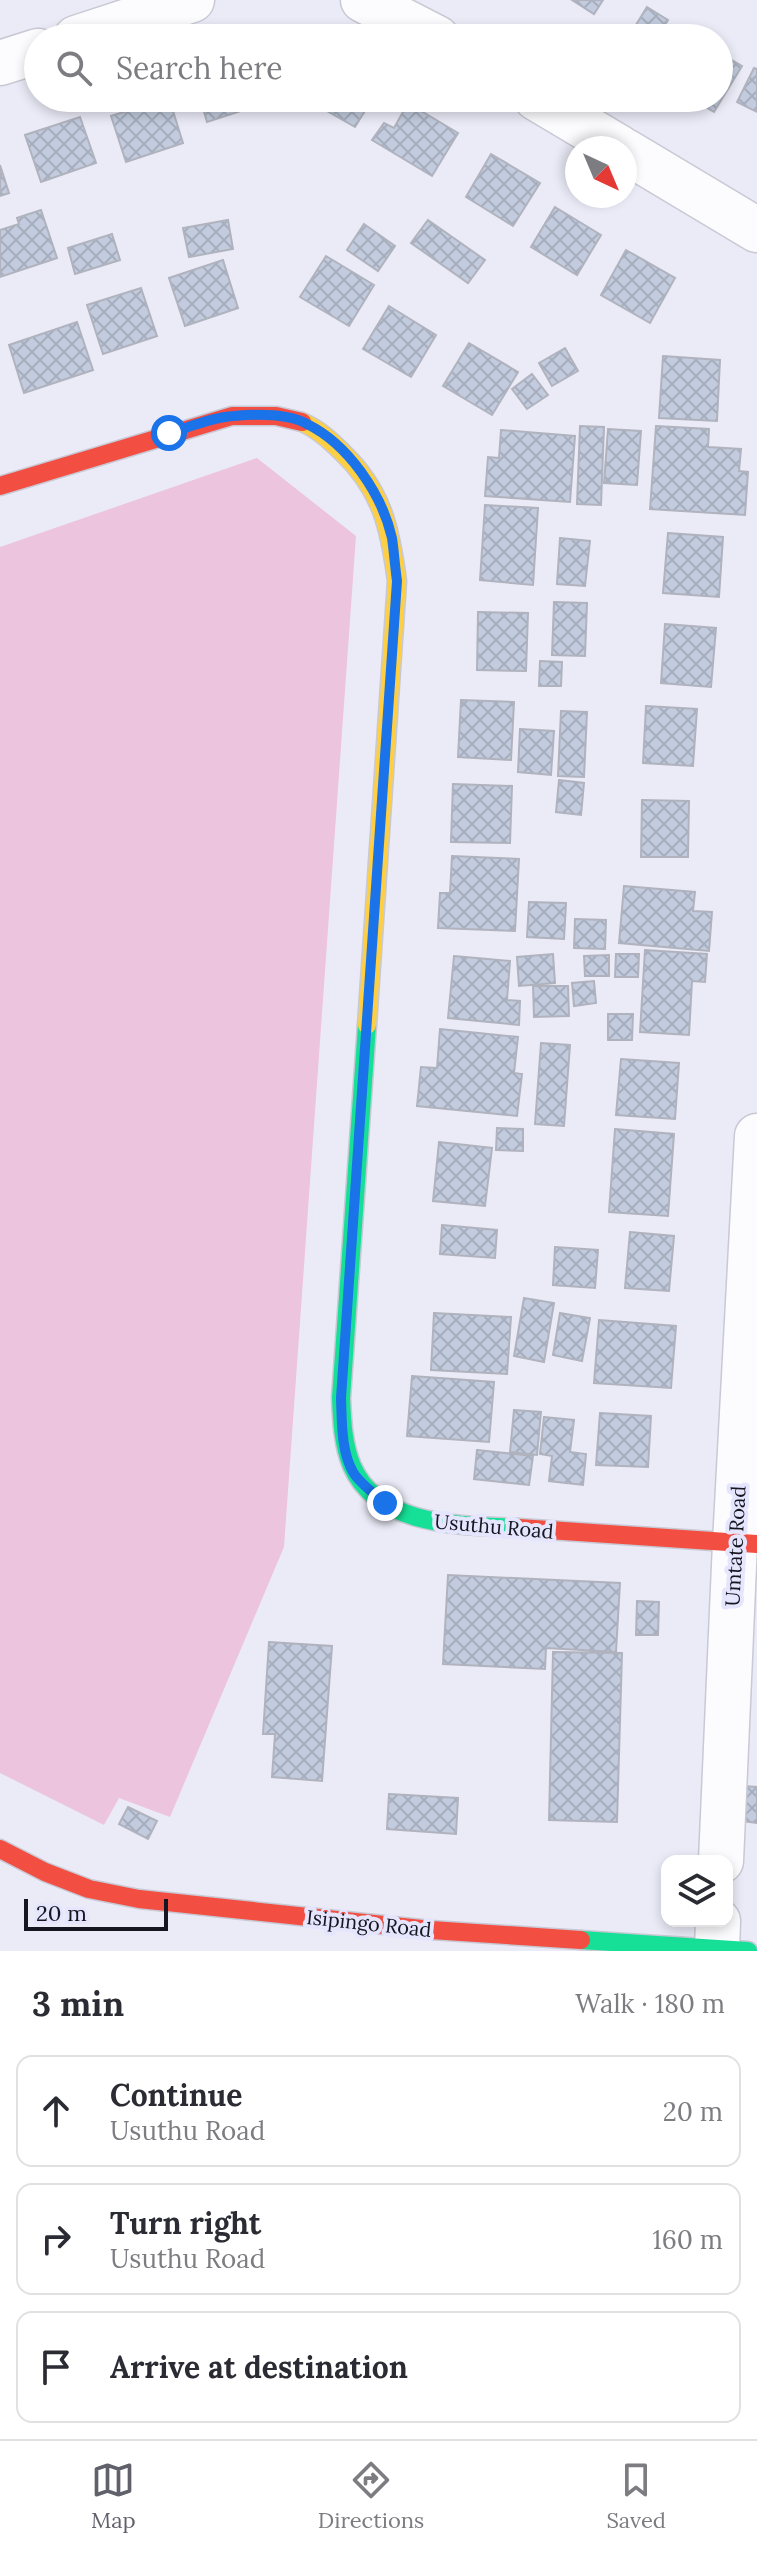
<!DOCTYPE html>
<meta charset="utf-8">
<style>
body{margin:0;font-family:Lora,serif;background:#f7f7f7;color:#2b2b33}
.controls{position:absolute;right:24px;bottom:24px;display:grid;overflow:hidden;border-radius:16px;box-shadow:0 4px 12px #0003}
.controls button{width:72px;height:72px;display:grid;place-items:center;padding:0;border:0;border-bottom:2px solid #e1e1e2;background:#fff;color:#2b2b33;font:40px sans-serif}
.compass{position:absolute;left:565px;top:136px;width:72px;height:72px;border-radius:50%;background:#fff;box-shadow:0 4px 12px #0003;rotate:136deg}
.scale{position:absolute;left:24px;bottom:20px;width:144px;box-sizing:border-box;padding-left:8px;border:4px solid #161620;border-top:0;font-size:22px;line-height:28px;white-space:nowrap;color:#161620;-webkit-text-stroke:6px #e5e6fe;paint-order:stroke}
.stop{position:absolute;width:24px;height:24px;margin:-18px;border:6px solid #1a73e8;border-radius:50%;background:#fff}
.stop.end{background:#1a73e8;border-color:#fff;box-shadow:0 2px 8px #0008}
.list{margin:0;padding:0;list-style:none}
h2{display:flex;justify-content:space-between;align-items:center;height:104px;margin:0;padding:0 32px;font-size:34px}
h2 small{font-size:26px;font-weight:400;color:#7c7c81}
.list li{display:grid;grid-template-columns:52px 1fr auto;gap:24px;align-items:center;box-sizing:border-box;height:112px;margin:0 16px 16px;padding:0 16px;border:2px solid #e1e1e2;border-radius:16px}
.list b{display:block;font-size:30px;white-space:nowrap}
.list p{margin:0;font-size:26px;white-space:nowrap;color:#7c7c81}
.list em{font-size:26px;font-style:normal;color:#7c7c81}
.icon{flex:none;width:44px;height:44px;fill:none;stroke:currentColor;stroke-width:2;stroke-linecap:round;stroke-linejoin:round}
.map{position:relative;flex:none;width:757px;height:1951px;overflow:hidden}
.search{position:absolute;background:#fff;box-shadow:0 4px 12px #0003;left:24px;right:24px;top:24px;height:88px;display:flex;align-items:center;gap:20px;box-sizing:border-box;padding:0 28px;border-radius:44px;color:#7c7c81;font-size:30px}
.sheet{height:488px;background:#fff}
nav{display:flex;justify-content:space-around;align-items:center;box-sizing:border-box;height:112px;border-top:2px solid #e1e1e2;background:#fff;font-size:22px;color:#7c7c81}
nav a{display:grid;justify-items:center;gap:4px}
nav .on{color:#61616c}
.map>svg:first-child{display:block}
</style>
<div class="map">
<svg width="757" height="1951" viewBox="0 0 757 1951">
<defs>
<pattern id="building-cross-hatch" width="8" height="8" patternUnits="userSpaceOnUse" patternTransform="scale(2)"><rect width="8" height="8" fill="#c2ccde"/><path d="M0 0l8 8M0 8l8-8" fill="none" stroke="#a6aebe"/></pattern>
</defs>
<rect width="100%" height="100%" fill="#ebebf8"/>
<path fill="#ecc4de" d="M 257,458 L 356,536 L 284,1547 L 170,1817 L 119,1798 L 104,1825 L 0,1773 L 0,547 Z"/>
<path fill="url(#building-cross-hatch)" stroke="#b0b3be" stroke-width="2" d="M 572,0 L 603,0 L 594,14 Z
M 647,7 L 668,20 L 657,38 L 628,38 Z
M 722,54 L 742,66 L 714,112 L 694,100 L 719,98 L 719,58 Z
M 754,68 L 757,69 L 757,112 L 737,102 Z
M 169,98 L 183,143 L 126,162 L 111,116 Z
M 200,98 L 260,98 L 262,104 L 207,122 Z
M 309,98 L 373,98 L 355,127 L 308,100 Z
M 408,103 L 458,133 L 432,176 L 372,140 L 384,123 L 394,128 Z
M 80,117 L 96,163 L 41,182 L 25,135 Z
M 491,154 L 540,183 L 513,226 L 466,197 Z
M 0,165 L 9,193 L 0,196 Z
M 555,207 L 601,235 L 577,275 L 531,247 Z
M 41,210 L 57,258 L 0,277 L 0,230 L 19,224 L 17,218 Z
M 228,220 L 233,249 L 189,257 L 183,228 Z
M 428,220 L 485,260 L 468,283 L 411,243 Z
M 364,224 L 395,246 L 378,271 L 347,250 Z
M 112,234 L 120,260 L 75,274 L 68,248 Z
M 626,250 L 675,278 L 650,323 L 601,295 Z
M 326,256 L 374,285 L 349,326 L 300,297 Z
M 223,260 L 238,308 L 185,326 L 169,278 Z
M 141,288 L 157,336 L 103,354 L 87,305 Z
M 389,306 L 436,335 L 411,377 L 363,349 Z
M 77,322 L 93,370 L 24,393 L 9,345 Z
M 469,343 L 518,372 L 492,415 L 443,386 Z
M 565,348 L 578,371 L 552,386 L 539,363 Z
M 663,356 L 720,360 L 717,421 L 659,418 Z
M 532,374 L 548,395 L 527,409 L 512,389 Z
M 580,426 L 604,427 L 601,505 L 577,504 Z
M 656,426 L 709,429 L 708,447 L 741,449 L 739,471 L 748,472 L 745,515 L 650,509 Z
M 608,429 L 641,431 L 637,485 L 604,483 Z
M 501,430 L 575,436 L 570,502 L 485,496 L 488,457 L 499,458 Z
M 485,505 L 538,508 L 533,585 L 480,580 Z
M 668,533 L 723,537 L 719,597 L 663,593 Z
M 560,538 L 590,541 L 585,586 L 557,584 Z
M 554,602 L 587,603 L 585,656 L 552,655 Z
M 478,612 L 528,613 L 526,671 L 477,670 Z
M 665,624 L 716,628 L 711,687 L 661,683 Z
M 540,661 L 562,662 L 561,686 L 539,686 Z
M 461,700 L 514,702 L 511,760 L 458,757 Z
M 646,706 L 697,709 L 693,766 L 643,763 Z
M 561,711 L 587,712 L 584,777 L 558,776 Z
M 520,729 L 554,731 L 551,775 L 518,772 Z
M 559,780 L 584,783 L 581,815 L 556,812 Z
M 453,784 L 512,786 L 510,843 L 451,842 Z
M 642,800 L 689,801 L 688,857 L 641,857 Z
M 452,856 L 519,859 L 515,931 L 438,928 L 440,893 L 450,893 Z
M 624,886 L 695,892 L 693,911 L 712,912 L 709,951 L 619,943 Z
M 529,902 L 566,903 L 564,939 L 527,937 Z
M 575,919 L 606,920 L 605,949 L 574,948 Z
M 645,950 L 707,954 L 705,982 L 692,981 L 689,1035 L 640,1032 Z
M 553,954 L 555,983 L 519,986 L 517,957 Z
M 616,954 L 639,954 L 638,977 L 615,977 Z
M 609,955 L 609,976 L 585,976 L 584,956 Z
M 454,956 L 510,961 L 507,1000 L 520,1001 L 519,1025 L 448,1018 Z
M 594,981 L 596,1003 L 574,1006 L 572,983 Z
M 533,986 L 568,986 L 569,1016 L 534,1017 Z
M 608,1014 L 633,1014 L 632,1040 L 608,1040 Z
M 440,1029 L 518,1037 L 514,1073 L 522,1074 L 517,1116 L 417,1106 L 421,1067 L 437,1068 Z
M 541,1043 L 570,1045 L 564,1126 L 535,1124 Z
M 621,1059 L 679,1063 L 675,1119 L 616,1115 Z
M 497,1128 L 523,1129 L 523,1151 L 496,1150 Z
M 615,1129 L 674,1134 L 668,1216 L 609,1212 Z
M 439,1142 L 492,1148 L 485,1206 L 433,1201 Z
M 442,1225 L 497,1230 L 495,1258 L 440,1254 Z
M 630,1232 L 674,1236 L 669,1291 L 625,1288 Z
M 555,1247 L 598,1250 L 595,1288 L 553,1285 Z
M 524,1298 L 554,1303 L 544,1362 L 514,1356 Z
M 434,1313 L 511,1317 L 507,1374 L 431,1370 Z
M 560,1313 L 590,1318 L 582,1361 L 553,1355 Z
M 599,1320 L 676,1326 L 671,1388 L 594,1383 Z
M 412,1376 L 494,1382 L 489,1442 L 407,1436 Z
M 514,1410 L 541,1412 L 537,1455 L 510,1452 Z
M 600,1413 L 651,1416 L 648,1467 L 596,1465 Z
M 544,1417 L 574,1420 L 570,1452 L 586,1454 L 583,1485 L 549,1481 L 552,1456 L 540,1454 Z
M 477,1450 L 533,1456 L 529,1485 L 474,1479 Z
M 448,1575 L 620,1583 L 616,1652 L 546,1648 L 545,1669 L 443,1664 Z
M 637,1601 L 659,1602 L 658,1635 L 636,1635 Z
M 269,1642 L 332,1646 L 322,1781 L 272,1777 L 275,1734 L 263,1734 Z
M 553,1652 L 622,1653 L 617,1822 L 549,1820 Z
M 744,1786 L 757,1787 L 757,1823 L 741,1821 Z
M 389,1794 L 458,1798 L 456,1834 L 387,1829 Z
M 128,1807 L 157,1821 L 148,1839 L 119,1824 Z"/>
<g fill="none" stroke-linecap="round" stroke-linejoin="round">
<defs>
<path id="street" d="M 363,0 L 437,38
M 76,38 L 192,0
M 0,63 L 38,51
M 536,98 L 620,148
M 625,151 L 757,230
M 721,1861 L 735,1543 L 757,1136
M 717,1950 L 718,1921"/>
<path id="fast" d="M 367,1025 L 341,1398 C 342,1421 343,1445 352,1466 C 379,1528 463,1525 519,1528
M 581,1940 L 748,1951"/>
<path id="slow" d="M 302,422 C 318,429 330,440 342,452 C 382,490 390,528 397,581 L 367,1025"/>
<path id="jam" d="M 0,486 L 232,416 L 276,416 L 302,422
M 519,1528 L 757,1544
M 0,1849 L 45,1872 L 89,1889 L 139,1899 L 431,1930 L 581,1940"/>
</defs>
<use href="#street" stroke="#c8c9d4" stroke-width="47"/>
<use href="#fast" stroke="#c8c9d4" stroke-width="21"/>
<use href="#slow" stroke="#c8c9d4" stroke-width="21"/>
<use href="#jam" stroke="#c8c9d4" stroke-width="21"/>
<use href="#street" stroke="#fcfcfe" stroke-width="44"/>
<use href="#fast" stroke="#16e098" stroke-width="18"/>
<use href="#slow" stroke="#ffcf43" stroke-width="18"/>
<use href="#jam" stroke="#f24e42" stroke-width="18"/>
</g>
<g fill="none" stroke-linecap="round" stroke-linejoin="round">
<path stroke="#1a73e8" stroke-width="10" d="M 169,433 C 190,427 213,417 234,416 C 257,414 287,413 307,424 C 348,444 382,494 392,538 C 394,552 395,567 397,581 L 341,1398 C 342,1422 341,1451 353,1472 C 360,1484 375,1494 385,1503"/>
</g>
<g text-anchor="middle" dominant-baseline="central" stroke-width="8" stroke-linejoin="round" paint-order="stroke">
<g font-size="20" fill="#161620" stroke="#e5e6fe">
<text transform="translate(494 1526) rotate(5)">Usuthu Road</text>
<text transform="translate(735 1546) rotate(-87)">Umtate Road</text>
<text transform="translate(369 1923) rotate(6)">Isipingo Road</text>
</g>
</g>
</svg>
<div class="controls">
<button><svg class="icon" aria-label="layers" viewBox="0 0 24 24"><path d="M12 4l9 5-9 5-9-5zM3 14l9 5 9-5"/></svg></button>
</div>
<svg class="compass" viewBox="-18 -18 36 36"><path d="M0-13l5 13h-10z" fill="#e53935"/><path d="M0 13l5-13h-10z" fill="#7c7c81"/></svg>
<div class="scale">20 m</div>
<div class="stop" style="left:169px;top:433px"></div>
<div class="stop end" style="left:385px;top:1503px"></div>
<div class="search"><svg class="icon" aria-label="search" viewBox="0 0 24 24"><circle cx="10" cy="10" r="6"/><path d="M15 15l6 6"/></svg>Search here</div>
</div>
<section class="sheet">
<h2>3 min<small>Walk · 180 m</small></h2>
<ul class="list">
<li><svg class="icon" aria-label="ahead" viewBox="0 0 24 24"><path d="M12 20V5M6 11l6-6 6 6"/></svg><div><b>Continue</b><p>Usuthu Road</p></div><em>20 m</em></li>
<li><svg class="icon" aria-label="right" viewBox="0 0 24 24"><path d="M7 20v-9h11M14 6l5 5-5 5"/></svg><div><b>Turn right</b><p>Usuthu Road</p></div><em>160 m</em></li>
<li><svg class="icon" aria-label="arrive" viewBox="0 0 24 24"><path d="M6 21V4h12l-3 4 3 4H6"/></svg><div><b>Arrive at destination</b></div></li>
</ul>
</section>
<nav>
<a class="on"><svg class="icon" aria-label="map" viewBox="0 0 24 24"><path d="M3 6l6-2 6 2 6-2v14l-6 2-6-2-6 2zM9 4v14M15 6v14"/></svg>Map</a>
<a><svg class="icon" aria-label="directions" viewBox="0 0 24 24"><path d="M12 3l9 9-9 9-9-9zM9 14v-3h6M13 9l2 2-2 2"/></svg>Directions</a>
<a><svg class="icon" aria-label="saved" viewBox="0 0 24 24"><path d="M7 4h10v16l-5-4-5 4z"/></svg>Saved</a>
</nav>
